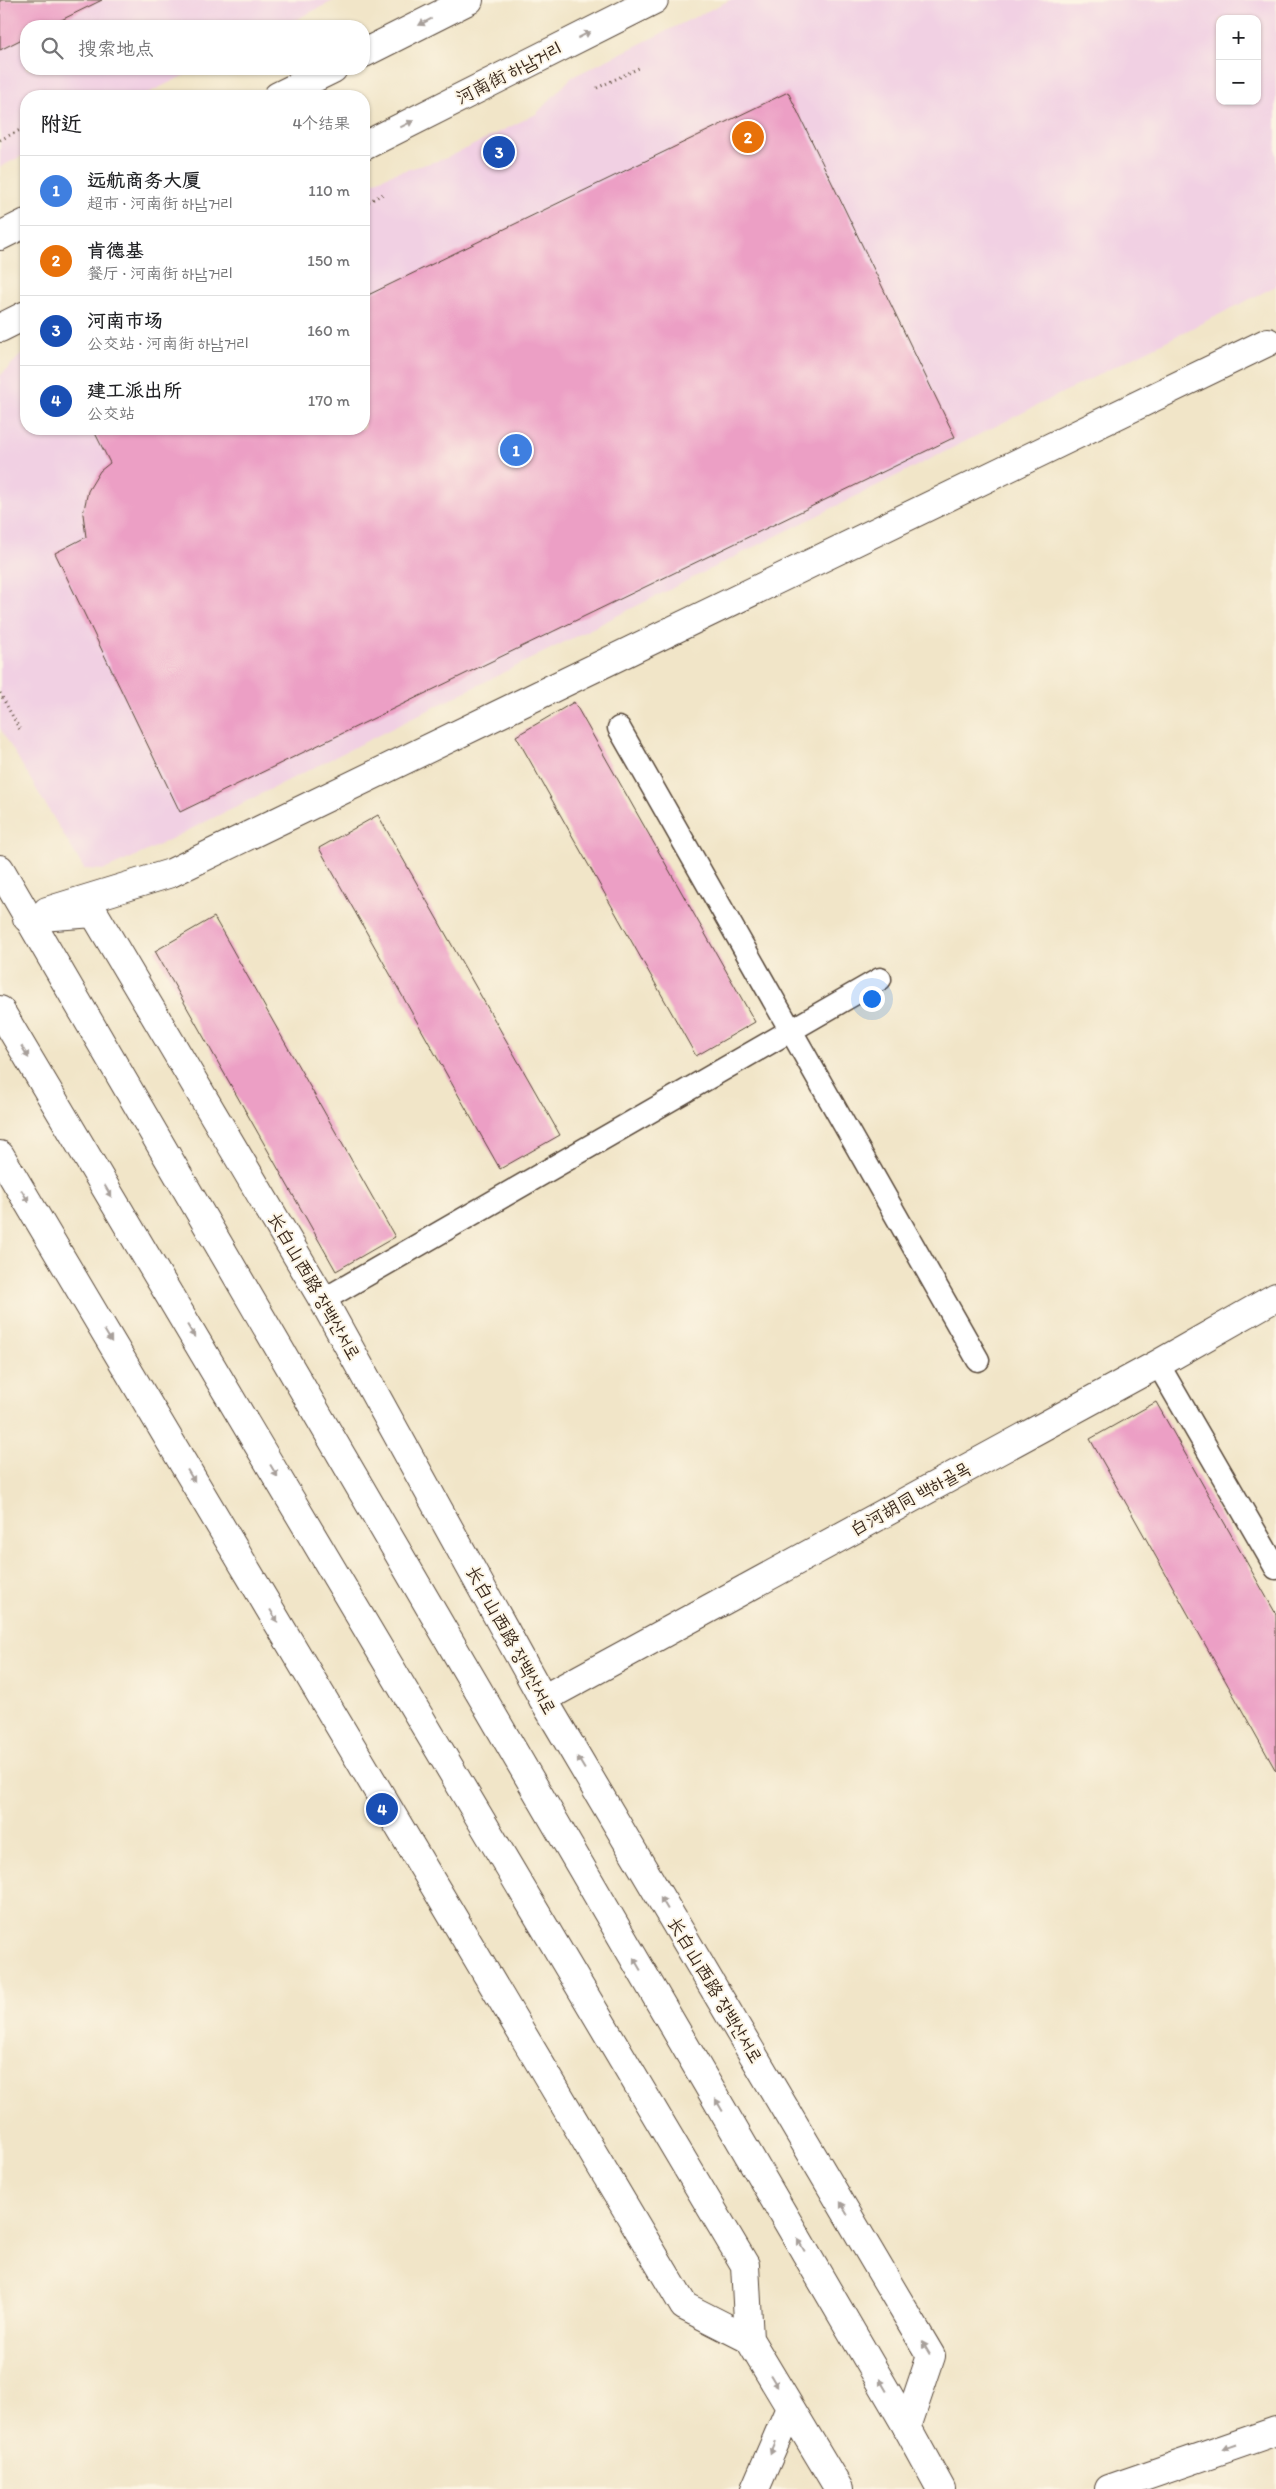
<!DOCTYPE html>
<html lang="zh">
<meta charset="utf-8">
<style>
body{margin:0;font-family:Itim,"LXGW WenKai TC","Poor Story",sans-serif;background:#f2f2f2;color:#202124}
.controls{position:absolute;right:15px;top:15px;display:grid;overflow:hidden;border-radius:10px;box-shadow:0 1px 4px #0004}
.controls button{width:45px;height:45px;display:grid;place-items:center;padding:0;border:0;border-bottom:1px solid #e0e0e0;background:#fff;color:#202124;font:25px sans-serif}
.you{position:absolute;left:871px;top:998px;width:18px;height:18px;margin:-12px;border:4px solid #fff;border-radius:50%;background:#1a73e8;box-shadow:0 0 0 8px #1a73e833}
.badge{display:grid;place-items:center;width:32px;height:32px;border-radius:50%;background:#c8321e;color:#fff;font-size:16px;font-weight:700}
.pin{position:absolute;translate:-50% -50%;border:2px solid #fff;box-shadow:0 1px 5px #0006}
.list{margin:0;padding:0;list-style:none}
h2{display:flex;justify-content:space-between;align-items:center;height:65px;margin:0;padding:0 20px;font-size:21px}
h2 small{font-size:16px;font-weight:400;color:#757577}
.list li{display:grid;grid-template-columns:32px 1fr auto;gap:15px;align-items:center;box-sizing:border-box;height:70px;padding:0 20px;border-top:1px solid #e0e0e0}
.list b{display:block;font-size:19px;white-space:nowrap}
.list p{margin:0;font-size:16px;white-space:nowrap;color:#757577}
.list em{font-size:16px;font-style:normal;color:#757577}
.icon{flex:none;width:28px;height:28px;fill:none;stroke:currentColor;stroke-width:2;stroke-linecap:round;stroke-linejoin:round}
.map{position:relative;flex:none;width:1276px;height:2489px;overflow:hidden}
.search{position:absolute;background:#fff;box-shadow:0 1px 4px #0004;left:20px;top:20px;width:350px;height:55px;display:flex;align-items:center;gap:12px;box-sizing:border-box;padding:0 18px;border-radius:20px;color:#757577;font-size:19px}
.panel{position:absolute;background:#fff;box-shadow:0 1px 4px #0004;left:20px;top:90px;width:350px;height:345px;border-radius:20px}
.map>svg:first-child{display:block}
</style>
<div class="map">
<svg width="1276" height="2489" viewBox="0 0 1276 2489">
<rect width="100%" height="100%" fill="#fcf5e5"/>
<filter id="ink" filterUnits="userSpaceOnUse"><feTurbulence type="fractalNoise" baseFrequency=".02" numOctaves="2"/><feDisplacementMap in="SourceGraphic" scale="10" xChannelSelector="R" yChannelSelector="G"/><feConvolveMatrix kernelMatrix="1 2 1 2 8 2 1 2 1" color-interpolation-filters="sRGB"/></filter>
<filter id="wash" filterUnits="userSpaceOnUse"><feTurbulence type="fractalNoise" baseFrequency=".0096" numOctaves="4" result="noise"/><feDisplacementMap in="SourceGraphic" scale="20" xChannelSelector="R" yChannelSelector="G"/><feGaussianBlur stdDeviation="1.12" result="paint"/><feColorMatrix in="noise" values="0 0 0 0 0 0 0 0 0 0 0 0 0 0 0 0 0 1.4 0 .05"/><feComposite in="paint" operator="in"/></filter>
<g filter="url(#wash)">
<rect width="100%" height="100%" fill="#f1e5c8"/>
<path fill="#f1d0e3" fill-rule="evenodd" d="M 0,0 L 335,0 L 283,26 L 26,26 L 26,69 L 197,69 L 142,96 L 26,96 L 26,154 L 0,167 Z
M 730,0 L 1276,0 L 1276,286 L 147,851 L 104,870 L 84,869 L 0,728 L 0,376 L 26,350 L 26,429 L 364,429 L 364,186 L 392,174 L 447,158 L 536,114 L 572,77 ZM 1220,19 L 1257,19 L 1257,101 L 1220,101 Z"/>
<g id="blocks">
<path fill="#ec9fc5" d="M 0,0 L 102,0 L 49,26 L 26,26 L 26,37 L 0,50 Z
M 788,92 L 955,437 L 180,812 L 55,553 L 86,537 L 83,514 L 88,491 L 100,471 L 110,463 L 93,429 L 364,429 L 364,297 Z
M 574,702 L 755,1022 L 696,1056 L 516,736 Z
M 378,815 L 560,1135 L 500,1169 L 319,848 Z
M 214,917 L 395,1237 L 336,1271 L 155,951 Z
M 1156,1402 L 1276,1614 L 1276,1771 L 1090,1439 Z"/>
</g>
</g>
<g filter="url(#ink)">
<use href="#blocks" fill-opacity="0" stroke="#564638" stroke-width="1"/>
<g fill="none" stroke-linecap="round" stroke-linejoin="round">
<defs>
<path id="service" d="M 619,728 L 978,1360
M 323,1300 L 880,979
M 1158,1364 L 1276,1568"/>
<path id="minor" d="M 47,911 L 171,873 L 1268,342
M 543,1699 L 1158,1364 L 1276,1297"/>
<path id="tertiary" d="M 27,918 L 94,913 L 323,1300 L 543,1699 L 931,2356 L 907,2427
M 0,1155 L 684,2306 L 749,2339"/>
<path id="secondary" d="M 1109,2489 L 1276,2431"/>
<path id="primary" d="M 364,53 L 469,0
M 278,96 L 333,69
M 364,146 L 654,0
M 0,236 L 26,223
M 0,328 L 26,315
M 0,869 L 907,2427 L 941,2489
M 0,1010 L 745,2265 L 749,2339 L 839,2489
M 755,2489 L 790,2408"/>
</defs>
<use href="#service" stroke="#564638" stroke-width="25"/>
<use href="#minor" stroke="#564638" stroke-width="30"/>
<use href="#tertiary" stroke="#564638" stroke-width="30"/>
<use href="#secondary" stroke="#564638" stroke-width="30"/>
<use href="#primary" stroke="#564638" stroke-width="30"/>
<path stroke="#564638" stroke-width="3" stroke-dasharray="1 4" stroke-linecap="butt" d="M 597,88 L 639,68
M 0,140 L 26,127
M 364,204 L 385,193
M 0,693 L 20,730"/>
<use href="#service" stroke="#fff" stroke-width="22"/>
<use href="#minor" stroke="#fff" stroke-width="28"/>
<use href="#tertiary" stroke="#fff" stroke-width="28"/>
<use href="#secondary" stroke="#fff" stroke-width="28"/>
<use href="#primary" stroke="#fff" stroke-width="28"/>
</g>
<defs><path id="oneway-solid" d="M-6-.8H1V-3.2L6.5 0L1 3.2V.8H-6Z" transform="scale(1.25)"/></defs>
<g fill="#a79f9a">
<use href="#oneway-solid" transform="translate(425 22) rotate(153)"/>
<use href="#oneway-solid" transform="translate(584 35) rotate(-27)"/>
<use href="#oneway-solid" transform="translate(407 124) rotate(-27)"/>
<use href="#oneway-solid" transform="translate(25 1052) rotate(59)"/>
<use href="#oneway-solid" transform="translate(108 1191) rotate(59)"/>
<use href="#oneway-solid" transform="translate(25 1196) rotate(59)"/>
<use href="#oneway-solid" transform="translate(191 1331) rotate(59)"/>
<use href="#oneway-solid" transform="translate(108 1336) rotate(59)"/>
<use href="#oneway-solid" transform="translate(274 1471) rotate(59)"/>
<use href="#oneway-solid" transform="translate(191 1476) rotate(59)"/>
<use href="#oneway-solid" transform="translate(274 1616) rotate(59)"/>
<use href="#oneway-solid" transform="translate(581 1763) rotate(-121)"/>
<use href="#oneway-solid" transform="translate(664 1903) rotate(-121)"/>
<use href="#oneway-solid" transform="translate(637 1964) rotate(-120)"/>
<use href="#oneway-solid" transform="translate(719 2105) rotate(-120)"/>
<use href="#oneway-solid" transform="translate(844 2208) rotate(-121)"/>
<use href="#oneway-solid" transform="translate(801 2245) rotate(-120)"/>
<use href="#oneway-solid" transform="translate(926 2348) rotate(-121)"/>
<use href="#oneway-solid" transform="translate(774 2381) rotate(59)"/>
<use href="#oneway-solid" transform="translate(883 2385) rotate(-120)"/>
<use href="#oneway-solid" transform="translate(1230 2447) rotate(161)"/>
<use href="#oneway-solid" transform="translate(773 2448) rotate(113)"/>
</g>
</g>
<g text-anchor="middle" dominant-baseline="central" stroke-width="4" stroke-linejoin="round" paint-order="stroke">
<g font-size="18" fill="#3b2a1e" stroke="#fcf5e5">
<text transform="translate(509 73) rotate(-27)">河南街 하남거리</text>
<text transform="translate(314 1286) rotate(60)">长白山西路 장백산서로</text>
<text transform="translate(910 1499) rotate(-29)">白河胡同 백하골목</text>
<text transform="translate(511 1640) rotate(61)">长白山西路 장백산서로</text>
<text transform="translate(715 1990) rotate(59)">长白山西路 장백산서로</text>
</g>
</g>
</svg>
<div class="controls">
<button>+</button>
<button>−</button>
</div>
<div class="you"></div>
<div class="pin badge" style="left:516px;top:450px;background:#3f7fe0">1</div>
<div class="pin badge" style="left:748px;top:137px;background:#e8710a">2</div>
<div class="pin badge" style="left:499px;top:152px;background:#1a4fb4">3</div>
<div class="pin badge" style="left:382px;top:1809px;background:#1a4fb4">4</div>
<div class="search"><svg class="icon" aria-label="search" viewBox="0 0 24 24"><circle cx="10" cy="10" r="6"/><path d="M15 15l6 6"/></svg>搜索地点</div>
<section class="panel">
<h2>附近<small>4个结果</small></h2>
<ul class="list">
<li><span class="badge" style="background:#3f7fe0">1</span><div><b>远航商务大厦</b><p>超市 · 河南街 하남거리</p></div><em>110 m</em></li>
<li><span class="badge" style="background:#e8710a">2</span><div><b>肯德基</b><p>餐厅 · 河南街 하남거리</p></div><em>150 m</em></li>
<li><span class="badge" style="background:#1a4fb4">3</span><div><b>河南市场</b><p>公交站 · 河南街 하남거리</p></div><em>160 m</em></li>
<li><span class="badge" style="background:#1a4fb4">4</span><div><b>建工派出所</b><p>公交站</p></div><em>170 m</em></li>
</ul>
</section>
</div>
